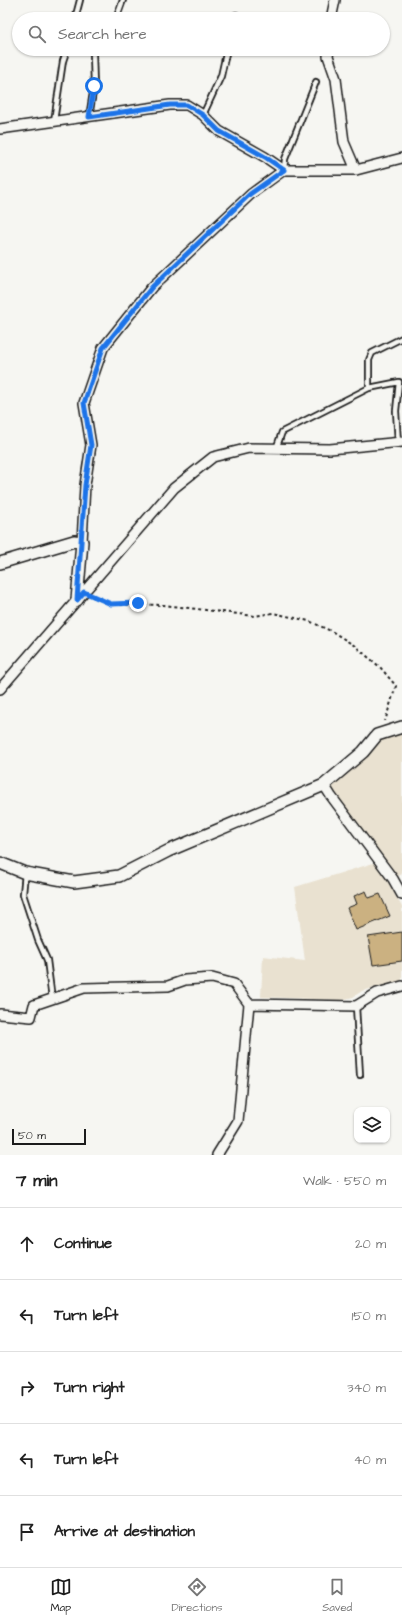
<!DOCTYPE html>
<meta charset="utf-8">
<style>
body{margin:0;font-family:"Architects Daughter",sans-serif;background:#f2f2f2;color:#222}
.controls{position:absolute;right:12px;bottom:12px;display:grid;overflow:hidden;border-radius:8px;box-shadow:0 1px 3px #0004}
.controls button{width:36px;height:36px;display:grid;place-items:center;padding:0;border:0;border-bottom:1px solid #e0e0e0;background:#fff;color:#222;font:20px sans-serif}
.scale{position:absolute;left:12px;bottom:10px;width:74px;box-sizing:border-box;padding-left:4px;border:2px solid #1c1c1c;border-top:0;font-size:11px;line-height:14px;white-space:nowrap;color:#1c1c1c;-webkit-text-stroke:3px #f6f6f2;paint-order:stroke}
.stop{position:absolute;width:12px;height:12px;margin:-9px;border:3px solid #1a73e8;border-radius:50%;background:#fff}
.stop.end{background:#1a73e8;border-color:#fff;box-shadow:0 1px 4px #0008}
.list{margin:0;padding:0;list-style:none}
h2{display:flex;justify-content:space-between;align-items:center;height:52px;margin:0;padding:0 16px;font-size:17px}
h2 small{font-size:13px;font-weight:400;color:#767676}
.list li{display:grid;grid-template-columns:26px 1fr auto;gap:12px;align-items:center;box-sizing:border-box;height:72px;padding:0 16px;border-top:1px solid #e0e0e0}
.list b{display:block;font-size:15px;white-space:nowrap}
.list em{font-size:13px;font-style:normal;color:#767676}
.icon{flex:none;width:22px;height:22px;fill:none;stroke:currentColor;stroke-width:2;stroke-linecap:round;stroke-linejoin:round}
.map{position:relative;flex:none;width:402px;height:1155px;overflow:hidden}
.search{position:absolute;background:#fff;box-shadow:0 1px 3px #0004;left:12px;right:12px;top:12px;height:44px;display:flex;align-items:center;gap:10px;box-sizing:border-box;padding:0 14px;border-radius:22px;color:#767676;font-size:15px}
.sheet{height:412px;background:#fff}
nav{display:flex;justify-content:space-around;align-items:center;box-sizing:border-box;height:56px;border-top:1px solid #e0e0e0;background:#fff;font-size:11px;color:#767676}
nav a{display:grid;justify-items:center;gap:2px}
nav .on{color:#1c1c1c}
.map>svg:first-child{display:block}
</style>
<div class="map">
<svg width="402" height="1155" viewBox="0 0 402 1155">
<rect width="100%" height="100%" fill="#f6f6f2"/>
<filter id="ink" filterUnits="userSpaceOnUse"><feTurbulence type="fractalNoise" baseFrequency=".025" numOctaves="2"/><feDisplacementMap in="SourceGraphic" scale="8" xChannelSelector="R" yChannelSelector="G"/><feConvolveMatrix kernelMatrix="1 2 1 2 8 2 1 2 1" color-interpolation-filters="sRGB"/></filter>
<g filter="url(#ink)">
<path fill="#e9e1d0" d="M 402,727 L 402,874 L 393,879 L 324,785 L 377,735 Z
M 377,862 L 402,907 L 402,981 L 362,991 L 353,997 L 341,1000 L 261,997 L 263,956 L 305,961 L 295,887 Z"/>
<path fill="#cbb181" stroke="#1c1c1c" d="M 366,891 L 369,898 L 380,894 L 390,916 L 356,930 L 347,908 L 357,904 L 354,896 Z
M 402,932 L 402,961 L 373,965 L 368,937 Z"/>
<g fill="none" stroke-linecap="round" stroke-linejoin="round">
<defs>
<path id="service" d="M 75,19 L 80,0
M 116,19 L 123,0
M 235,19 L 236,15
M 203,115 L 221,76 L 227,49
M 89,117 L 94,86 L 93,53 L 96,49
M 54,121 L 63,61 L 67,49
M 284,170 L 285,159 L 316,82
M 369,388 L 369,360 L 372,353 L 402,338
M 276,449 L 282,432 L 369,388 L 399,382 L 396,411 L 398,443
M 25,873 L 23,894 L 38,940 L 47,960 L 52,999
M 356,1006 L 360,1075"/>
<path id="minor" d="M 331,19 L 335,0
M 329,49 L 328,56 L 336,79 L 344,142 L 356,170
M 0,129 L 170,105 L 187,105 L 203,115 L 219,131 L 265,157 L 284,170 L 356,170 L 402,158
M 82,542 L 85,485 L 91,445 L 84,403 L 103,348 L 152,287 L 251,194 L 284,170
M 0,689 L 174,488 L 213,457 L 249,448 L 330,449 L 402,442
M 324,785 L 331,796 L 393,879 L 402,895
M 249,1004 L 356,1006 L 377,993 L 402,986
M 0,1014 L 31,1017 L 34,1005 L 84,988 L 168,986 L 185,980 L 212,978 L 234,984 L 249,1004 L 238,1121 L 217,1155"/>
<path id="tertiary" d="M 0,563 L 74,541 L 82,542 L 77,600
M 0,863 L 25,873 L 74,882 L 119,876 L 168,851 L 324,785 L 363,752 L 377,735 L 402,727"/>
</defs>
<use href="#service" stroke="#1c1c1c" stroke-width="8"/>
<use href="#minor" stroke="#1c1c1c" stroke-width="12"/>
<use href="#tertiary" stroke="#1c1c1c" stroke-width="14"/>
<path stroke="#1c1c1c" stroke-width="2" stroke-dasharray="3 3" stroke-linecap="butt" d="M 92,596 L 111,604 L 164,605 L 255,616 L 273,613 L 309,621 L 333,632 L 355,646 L 380,667 L 396,686 L 385,721"/>
<use href="#service" stroke="#f6f6f2" stroke-width="4.5"/>
<use href="#minor" stroke="#f6f6f2" stroke-width="9"/>
<use href="#tertiary" stroke="#f6f6f2" stroke-width="11"/>
</g>
</g>
<g fill="none" stroke-linecap="round" stroke-linejoin="round" filter="url(#ink)">
<path stroke="#1a73e8" stroke-width="5" d="M 94,86 L 89,117 L 170,105 L 187,105 L 203,115 L 219,131 L 265,157 L 284,170 L 250,194 L 152,287 L 103,348 L 84,403 L 91,445 L 85,485 L 77,600 L 84,592 L 111,604 L 138,603"/>
</g>
</svg>
<div class="controls">
<button><svg class="icon" aria-label="layers" viewBox="0 0 24 24"><path d="M12 4l9 5-9 5-9-5zM3 14l9 5 9-5"/></svg></button>
</div>
<div class="scale">50 m</div>
<div class="stop" style="left:94px;top:86px"></div>
<div class="stop end" style="left:138px;top:603px"></div>
<div class="search"><svg class="icon" aria-label="search" viewBox="0 0 24 24"><circle cx="10" cy="10" r="6"/><path d="M15 15l6 6"/></svg>Search here</div>
</div>
<section class="sheet">
<h2>7 min<small>Walk · 550 m</small></h2>
<ul class="list">
<li><svg class="icon" aria-label="ahead" viewBox="0 0 24 24"><path d="M12 20V5M6 11l6-6 6 6"/></svg><div><b>Continue</b></div><em>20 m</em></li>
<li><svg class="icon" aria-label="left" viewBox="0 0 24 24"><path d="M17 20v-9H6M10 6l-5 5 5 5"/></svg><div><b>Turn left</b></div><em>150 m</em></li>
<li><svg class="icon" aria-label="right" viewBox="0 0 24 24"><path d="M7 20v-9h11M14 6l5 5-5 5"/></svg><div><b>Turn right</b></div><em>340 m</em></li>
<li><svg class="icon" aria-label="left" viewBox="0 0 24 24"><path d="M17 20v-9H6M10 6l-5 5 5 5"/></svg><div><b>Turn left</b></div><em>40 m</em></li>
<li><svg class="icon" aria-label="arrive" viewBox="0 0 24 24"><path d="M6 21V4h12l-3 4 3 4H6"/></svg><div><b>Arrive at destination</b></div></li>
</ul>
</section>
<nav>
<a class="on"><svg class="icon" aria-label="map" viewBox="0 0 24 24"><path d="M3 6l6-2 6 2 6-2v14l-6 2-6-2-6 2zM9 4v14M15 6v14"/></svg>Map</a>
<a><svg class="icon" aria-label="directions" viewBox="0 0 24 24"><path d="M12 3l9 9-9 9-9-9zM9 14v-3h6M13 9l2 2-2 2"/></svg>Directions</a>
<a><svg class="icon" aria-label="saved" viewBox="0 0 24 24"><path d="M7 4h10v16l-5-4-5 4z"/></svg>Saved</a>
</nav>
